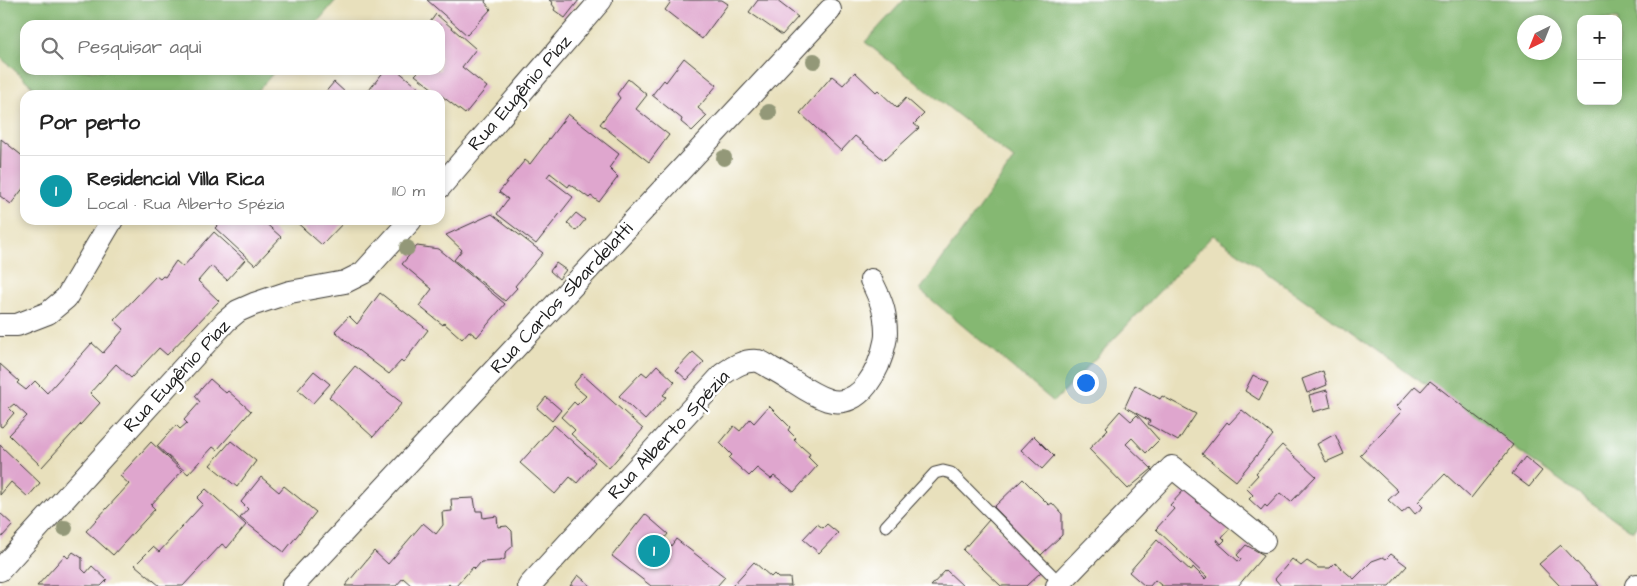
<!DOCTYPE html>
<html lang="pt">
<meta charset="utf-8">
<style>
body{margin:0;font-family:"Architects Daughter",sans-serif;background:#f6f6f6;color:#222}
.controls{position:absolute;right:15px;top:15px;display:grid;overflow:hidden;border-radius:10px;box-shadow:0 2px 8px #0003}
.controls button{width:45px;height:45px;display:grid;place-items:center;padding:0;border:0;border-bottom:1px solid #e0e0e0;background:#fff;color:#222;font:25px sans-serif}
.compass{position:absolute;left:1517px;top:15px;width:45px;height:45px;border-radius:50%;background:#fff;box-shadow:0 2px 8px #0003;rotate:223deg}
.you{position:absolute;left:1085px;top:382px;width:18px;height:18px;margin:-12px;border:4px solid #fff;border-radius:50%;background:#1a73e8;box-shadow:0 0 0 8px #1a73e833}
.badge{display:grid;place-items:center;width:32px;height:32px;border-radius:50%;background:#b45309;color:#fff;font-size:16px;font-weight:700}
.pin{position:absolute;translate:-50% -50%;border:2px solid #fff;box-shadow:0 1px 5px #0006}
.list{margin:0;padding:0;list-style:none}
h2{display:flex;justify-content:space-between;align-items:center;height:65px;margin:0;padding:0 20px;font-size:21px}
h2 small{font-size:16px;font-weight:400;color:#767676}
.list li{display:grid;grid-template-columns:32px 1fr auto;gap:15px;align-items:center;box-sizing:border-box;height:70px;padding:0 20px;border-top:1px solid #e0e0e0}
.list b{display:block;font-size:19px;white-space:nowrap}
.list p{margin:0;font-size:16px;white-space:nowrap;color:#767676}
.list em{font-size:16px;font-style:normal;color:#767676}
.icon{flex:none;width:28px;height:28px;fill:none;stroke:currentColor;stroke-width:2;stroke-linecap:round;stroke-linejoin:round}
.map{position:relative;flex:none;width:1637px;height:586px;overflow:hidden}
.search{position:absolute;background:#fff;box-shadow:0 2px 8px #0003;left:20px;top:20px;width:425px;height:55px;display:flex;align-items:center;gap:12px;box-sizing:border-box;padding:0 18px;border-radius:15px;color:#767676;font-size:19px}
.panel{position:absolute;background:#fff;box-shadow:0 2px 8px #0003;left:20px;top:90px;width:425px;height:135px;border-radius:15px}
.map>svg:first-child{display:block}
</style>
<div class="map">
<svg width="1637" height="586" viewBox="0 0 1637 586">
<rect width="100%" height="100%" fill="#fff"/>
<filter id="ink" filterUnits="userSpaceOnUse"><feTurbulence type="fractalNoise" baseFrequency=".02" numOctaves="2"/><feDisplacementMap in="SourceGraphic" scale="10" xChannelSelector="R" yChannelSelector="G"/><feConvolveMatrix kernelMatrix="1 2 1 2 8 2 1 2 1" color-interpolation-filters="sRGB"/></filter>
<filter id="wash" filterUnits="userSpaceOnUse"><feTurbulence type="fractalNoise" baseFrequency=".0096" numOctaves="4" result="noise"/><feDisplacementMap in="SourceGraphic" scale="20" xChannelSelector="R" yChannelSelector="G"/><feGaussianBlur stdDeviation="1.12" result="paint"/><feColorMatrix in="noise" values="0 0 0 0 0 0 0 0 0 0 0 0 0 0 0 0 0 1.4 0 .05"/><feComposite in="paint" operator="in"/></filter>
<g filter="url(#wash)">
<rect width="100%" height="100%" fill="#e8e0bc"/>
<path fill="#85b872" stroke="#506a47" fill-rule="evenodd" d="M 0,0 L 336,0 L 315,25 L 25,25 L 25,70 L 276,70 L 254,95 L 42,95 L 0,57 Z
M 904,0 L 1637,0 L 1637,527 L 1633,532 L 1213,235 L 1054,402 L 920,290 L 1014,159 L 865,42 ZM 1581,19 L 1618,19 L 1618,101 L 1581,101 ZM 1524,22 L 1554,22 L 1554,52 L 1524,52 Z"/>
<g id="blocks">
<path fill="#dfa6ce" d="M 427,0 L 486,0 L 485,2 L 491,9 L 467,35 Z
M 549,0 L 579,0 L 565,18 L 554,10 L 555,8 L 552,4 L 553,3 Z
M 666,0 L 722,0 L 728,4 L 702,39 L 665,10 L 670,3 Z
M 758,0 L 776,0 L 798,17 L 782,35 L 749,12 Z
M 436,14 L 476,49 L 462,67 L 487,87 L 465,114 L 415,75 L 420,70 L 440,70 L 440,25 L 428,25 Z
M 684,58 L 717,85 L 698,108 L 707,116 L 692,131 L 681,122 L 682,119 L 652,95 L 664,80 L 666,82 Z
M 385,70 L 397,70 L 426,94 L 425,95 L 365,95 Z
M 855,72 L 876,92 L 878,90 L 897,108 L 906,98 L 924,114 L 914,124 L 919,128 L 884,160 L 855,136 L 841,151 L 800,113 L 832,76 L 843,85 Z
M 628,79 L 647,95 L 636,109 L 669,135 L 649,162 L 600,124 L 620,98 L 617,94 Z
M 334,82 L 347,94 L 346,95 L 323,95 Z
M 568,114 L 619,154 L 609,168 L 618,177 L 599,202 L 591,196 L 589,198 L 570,184 L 568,187 L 550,173 L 547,177 L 573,197 L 536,244 L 497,214 L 508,199 L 499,192 L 525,160 L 530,164 Z
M 1,139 L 25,158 L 25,186 L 11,204 L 0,196 Z
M 576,213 L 585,220 L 576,231 L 567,223 Z
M 492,214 L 543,253 L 515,286 L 517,288 L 505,301 L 454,260 L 462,250 L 446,235 Z
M 223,220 L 262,220 L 281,237 L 255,265 L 215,228 Z
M 294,220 L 346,220 L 322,245 Z
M 214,232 L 245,260 L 227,280 L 211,266 L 198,281 L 219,301 L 167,355 L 159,348 L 131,378 L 116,364 L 90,393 L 100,403 L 42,467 L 9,435 L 27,416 L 14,404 L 9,408 L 14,413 L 2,427 L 0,426 L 0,364 L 19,381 L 17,383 L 26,390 L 35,381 L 47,393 L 92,343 L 103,353 L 124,329 L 114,320 L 156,276 L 160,279 L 163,276 L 165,277 L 176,261 L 183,267 Z
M 417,246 L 439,249 L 505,304 L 477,337 L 469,331 L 462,339 L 444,323 L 443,325 L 419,306 L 432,289 L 402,264 Z
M 556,263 L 566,270 L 559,279 L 550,271 Z
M 380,293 L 428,330 L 403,363 L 401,361 L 389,374 L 346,341 L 335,331 L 349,316 L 357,324 Z
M 693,352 L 704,362 L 687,380 L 676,370 Z
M 657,365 L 675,382 L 663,395 L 666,397 L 645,420 L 619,396 L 642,372 L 647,376 Z
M 355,366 L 402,403 L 373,437 L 329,397 Z
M 314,371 L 330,384 L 313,403 L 298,390 Z
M 1323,371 L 1327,385 L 1307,393 L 1302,379 Z
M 582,374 L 643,429 L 609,468 L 571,434 L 575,430 L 561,417 L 574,402 L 577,405 L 586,396 L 573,385 Z
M 1253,375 L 1268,383 L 1259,400 L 1245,391 Z
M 210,379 L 226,393 L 228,391 L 251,411 L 217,450 L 213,447 L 188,474 L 157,446 L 176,425 L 180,429 L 187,423 L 184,420 L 200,402 L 195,396 Z
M 1430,381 L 1513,445 L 1471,498 L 1445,474 L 1418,502 L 1423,507 L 1415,514 L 1409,507 L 1402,513 L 1388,500 L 1398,491 L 1360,455 L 1402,411 L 1397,406 L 1415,386 L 1421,391 Z
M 1135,385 L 1160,399 L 1162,396 L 1196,414 L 1178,441 L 1148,424 L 1150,421 L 1125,407 Z
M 1327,390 L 1331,407 L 1313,412 L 1309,395 Z
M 546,397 L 561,410 L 552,421 L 537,408 Z
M 769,406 L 790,427 L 788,430 L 796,438 L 794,440 L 810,454 L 808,457 L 817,466 L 794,492 L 774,476 L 771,479 L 757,468 L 749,476 L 729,458 L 732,455 L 720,443 L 734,426 L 740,431 L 750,419 L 754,423 Z
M 1242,410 L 1273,435 L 1236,481 L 1202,454 L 1227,422 L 1229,424 Z
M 1120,411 L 1131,421 L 1137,415 L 1159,440 L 1146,453 L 1132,438 L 1126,444 L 1152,469 L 1128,489 L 1089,449 L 1108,429 L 1106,427 Z
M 554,425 L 595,462 L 577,483 L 570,477 L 555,494 L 520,463 Z
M 1335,434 L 1344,454 L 1326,462 L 1317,444 Z
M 1034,436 L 1054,456 L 1042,469 L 1021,450 Z
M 231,441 L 256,461 L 237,487 L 210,465 Z
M 151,442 L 182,471 L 151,505 L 155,509 L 113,555 L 86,531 L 129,484 L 120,476 Z
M 0,445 L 40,483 L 28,497 L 11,482 L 0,495 Z
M 1282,445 L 1316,476 L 1291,502 L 1280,493 L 1267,507 L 1265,505 L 1261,510 L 1249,499 L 1253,495 L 1246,488 L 1258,475 L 1256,473 Z
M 1525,457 L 1542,471 L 1529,487 L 1512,474 Z
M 261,477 L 279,492 L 284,486 L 316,512 L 284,552 L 240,518 L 248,509 L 241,502 Z
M 1023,479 L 1049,505 L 1052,503 L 1062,514 L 1062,535 L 1041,555 L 994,507 Z
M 206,489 L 246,525 L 227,548 L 222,544 L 183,586 L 160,586 L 135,565 L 153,547 L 159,552 L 203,504 L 197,498 Z
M 1185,489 L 1232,526 L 1222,537 L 1225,540 L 1221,544 L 1217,539 L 1216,541 L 1239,562 L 1241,559 L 1237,555 L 1246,545 L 1264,555 L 1238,586 L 1162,586 L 1155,580 L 1150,586 L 1145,586 L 1129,572 L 1157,540 L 1191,571 L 1193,567 L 1205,579 L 1207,577 L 1156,529 L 1174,509 L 1170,505 Z
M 474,498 L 476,511 L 482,511 L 483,518 L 497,516 L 498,527 L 507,526 L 512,531 L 513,546 L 505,553 L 505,559 L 500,561 L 481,562 L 475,569 L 473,567 L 456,586 L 451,586 L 449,584 L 447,586 L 412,586 L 403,578 L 396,586 L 345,586 L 374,551 L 388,564 L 423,523 L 436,534 L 443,525 L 442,512 L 452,511 L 451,499 Z
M 0,513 L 13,525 L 0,539 Z
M 645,514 L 668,534 L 663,540 L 671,546 L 676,539 L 725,577 L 717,586 L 651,586 L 612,556 Z
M 989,520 L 1041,572 L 1026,586 L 1001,586 L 963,550 Z
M 817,524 L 823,528 L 827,524 L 838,533 L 819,553 L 803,539 Z
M 1561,545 L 1599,586 L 1560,586 L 1539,564 Z
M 73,552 L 82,558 L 82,569 L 86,573 L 92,566 L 107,580 L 101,586 L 37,586 L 65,555 L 68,558 Z
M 1391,554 L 1407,566 L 1389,586 L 1281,586 L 1275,579 L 1292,559 L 1301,566 L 1307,561 L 1318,568 L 1330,568 L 1335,563 L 1354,579 L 1372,561 L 1383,557 L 1386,559 Z
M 754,562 L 771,577 L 774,574 L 778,578 L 790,578 L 791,586 L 732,586 Z
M 946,570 L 963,586 L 931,586 Z
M 578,575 L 591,586 L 570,586 Z"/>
</g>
</g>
<g filter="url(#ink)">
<use href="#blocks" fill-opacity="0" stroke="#3b3934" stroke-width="1"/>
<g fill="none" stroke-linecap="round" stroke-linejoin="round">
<defs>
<path id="service" d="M 886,526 L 935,473 L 943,471 L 951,473 L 1060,583"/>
<path id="minor" d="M 440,187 L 601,0
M 0,325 L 17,325 L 48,313 L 66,298 L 112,220
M 0,570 L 226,321 L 238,311 L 254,304 L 290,292 L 345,282 L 363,273 L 411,220
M 293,586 L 830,10
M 529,586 L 723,374 C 733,367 745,359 758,361 C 762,362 768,366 771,368 C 791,378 807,393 828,400 C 861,410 880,368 885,342 C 887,335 886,327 885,319 C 884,306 877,292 871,280
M 1057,586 L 1172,467 L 1264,541
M 1636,586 L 1637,585"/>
</defs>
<use href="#service" stroke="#3b3934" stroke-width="13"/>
<use href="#minor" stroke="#3b3934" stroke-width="24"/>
<use href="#service" stroke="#fff" stroke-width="11"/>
<use href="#minor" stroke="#fff" stroke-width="22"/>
</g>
<g fill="#939878">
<circle cx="814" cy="61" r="8"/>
<circle cx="769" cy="112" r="8"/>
<circle cx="724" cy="158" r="8"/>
<circle cx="407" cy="248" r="8"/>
<circle cx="65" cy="528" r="8"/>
</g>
</g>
<g text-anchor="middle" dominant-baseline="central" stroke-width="5" stroke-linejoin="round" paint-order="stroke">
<g font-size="19" fill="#1c1c1c" stroke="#fff">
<text transform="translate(520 93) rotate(-49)">Rua Eugênio Piaz</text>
<text transform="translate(562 298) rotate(-47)">Rua Carlos Sbardelatti</text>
<text transform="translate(177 376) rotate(-47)">Rua Eugênio Piaz</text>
<text transform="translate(669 435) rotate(-47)">Rua Alberto Spézia</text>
</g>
</g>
</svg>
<div class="controls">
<button>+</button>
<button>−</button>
</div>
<svg class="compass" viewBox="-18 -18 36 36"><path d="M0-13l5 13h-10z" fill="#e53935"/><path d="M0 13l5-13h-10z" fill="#767676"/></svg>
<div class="you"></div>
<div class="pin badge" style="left:654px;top:551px;background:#0f9aa8">1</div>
<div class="search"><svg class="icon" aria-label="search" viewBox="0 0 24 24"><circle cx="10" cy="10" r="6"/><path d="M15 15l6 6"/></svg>Pesquisar aqui</div>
<section class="panel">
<h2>Por perto<small></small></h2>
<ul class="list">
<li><span class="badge" style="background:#0f9aa8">1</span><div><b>Residencial Villa Rica</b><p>Local · Rua Alberto Spézia</p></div><em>110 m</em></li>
</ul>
</section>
</div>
